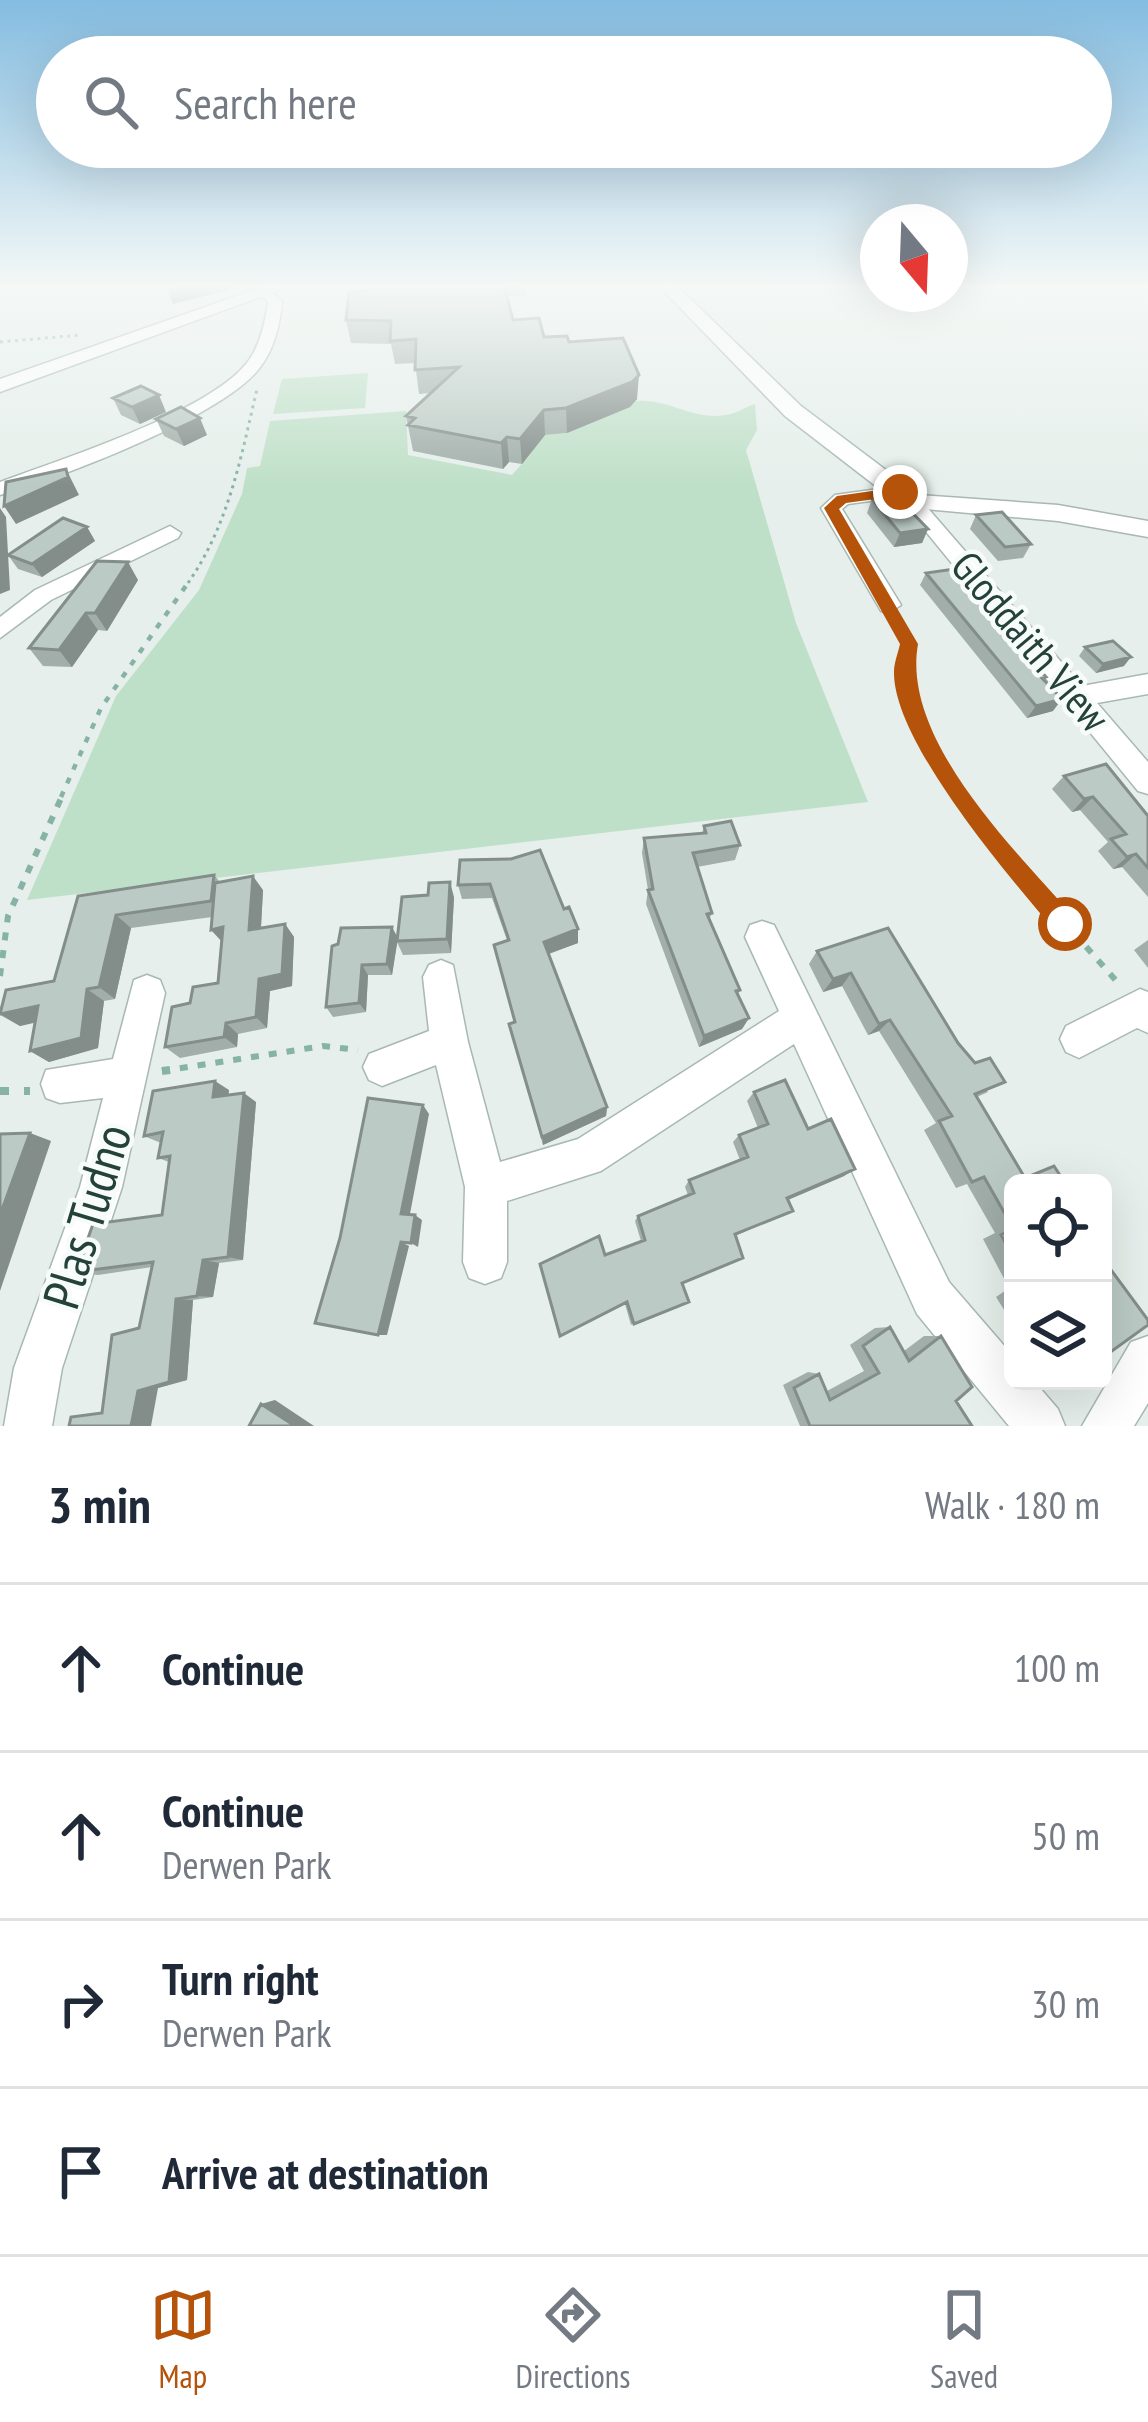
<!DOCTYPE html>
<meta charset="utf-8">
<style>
body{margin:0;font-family:"PT Sans Narrow",sans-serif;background:#f2f2f3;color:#1f2937}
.controls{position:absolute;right:36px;bottom:36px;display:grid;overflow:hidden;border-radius:18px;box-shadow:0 12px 48px #0002}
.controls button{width:108px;height:108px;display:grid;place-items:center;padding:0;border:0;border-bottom:3px solid #e0e1e3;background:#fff;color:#1f2937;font:60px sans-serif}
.compass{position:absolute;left:860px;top:204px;width:108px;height:108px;border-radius:50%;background:#fff;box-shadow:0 12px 48px #0002;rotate:161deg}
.stop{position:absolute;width:36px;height:36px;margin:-27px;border:9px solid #b45309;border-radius:50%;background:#fff}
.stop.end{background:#b45309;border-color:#fff;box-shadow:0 3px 12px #0008}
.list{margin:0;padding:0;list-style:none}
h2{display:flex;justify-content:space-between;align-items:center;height:156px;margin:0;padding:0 48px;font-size:51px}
h2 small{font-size:39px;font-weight:400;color:#747a83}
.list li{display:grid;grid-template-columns:78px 1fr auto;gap:36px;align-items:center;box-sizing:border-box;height:168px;padding:0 48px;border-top:3px solid #e0e1e3}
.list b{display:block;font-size:45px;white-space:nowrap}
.list p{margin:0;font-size:39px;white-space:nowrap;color:#747a83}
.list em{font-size:39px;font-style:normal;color:#747a83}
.icon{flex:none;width:66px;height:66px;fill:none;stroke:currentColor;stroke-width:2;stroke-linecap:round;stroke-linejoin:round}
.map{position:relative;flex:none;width:1148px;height:1426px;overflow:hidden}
.search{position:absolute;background:#fff;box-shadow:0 12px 48px #0002;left:36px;right:36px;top:36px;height:132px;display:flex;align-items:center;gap:30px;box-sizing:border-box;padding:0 42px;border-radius:66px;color:#747a83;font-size:45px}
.sheet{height:828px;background:#fff}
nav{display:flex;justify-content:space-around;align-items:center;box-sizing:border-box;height:168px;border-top:3px solid #e0e1e3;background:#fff;font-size:33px;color:#747a83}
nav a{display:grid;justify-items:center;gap:6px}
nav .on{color:#b45309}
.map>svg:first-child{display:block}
</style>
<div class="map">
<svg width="1148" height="1426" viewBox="0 0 1148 1426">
<rect width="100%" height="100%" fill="#e6efeb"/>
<path fill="#bfe0c8" d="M 368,373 L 365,408 L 273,414 L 282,379 Z
M 636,401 C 668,398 694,421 726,415 C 736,414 745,407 755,404 L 757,430 L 746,450 L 796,623 L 868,802 L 27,900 L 116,696 L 199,590 L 242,494 L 247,468 L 260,466 L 270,421 L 406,411 L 408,455 L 512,475 L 531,453 L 536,436 L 567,433 Z"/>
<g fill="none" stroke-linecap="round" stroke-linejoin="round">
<defs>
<path id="minor" d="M 266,289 L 282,301 C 280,325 274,351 258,370 C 220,417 61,478 0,495 L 0,482 C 62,459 206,413 246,364 C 260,347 265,323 268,302 L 259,293 Z
M 900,486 L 907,488 L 907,496 L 848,504 L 842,509 L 901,605 L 889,613 L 881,611 L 821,508 L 835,495 Z
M 912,496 L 919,498 L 1082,686 L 1148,674 L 1148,694 L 1097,703 L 1148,762 L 1148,794 L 1138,791 L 905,506 L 902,502 Z
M 170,526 L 181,533 L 178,538 L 51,600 L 0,638 L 0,617 L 35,590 Z
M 762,921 L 774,925 L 949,1282 L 1013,1356 L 1013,1381 L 1034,1381 L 1058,1409 L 1065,1426 L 1009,1426 L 917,1314 L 794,1044 L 601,1171 L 507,1201 L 507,1262 L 501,1278 L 485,1284 L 469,1278 L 463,1262 L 465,1187 L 436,1065 L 382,1086 L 369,1080 L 363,1067 L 369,1054 L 429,1031 L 423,977 L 429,965 L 441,960 L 453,965 L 468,1042 L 500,1162 L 578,1139 L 779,1011 L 745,937 L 750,925 Z
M 147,975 L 160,980 L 165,993 L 122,1187 L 62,1368 L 52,1426 L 4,1426 L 14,1368 L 80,1187 L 103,1098 L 60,1103 L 46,1098 L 41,1084 L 46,1070 L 113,1059 L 134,980 Z
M 1140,989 L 1148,992 L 1148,1033 L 1137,1028 L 1079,1058 L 1066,1052 L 1060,1039 L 1066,1026 Z
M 1148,1336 L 1148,1403 L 1134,1426 L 1082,1426 L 1131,1342 Z"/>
<path id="tertiary" d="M 268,285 L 293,285 L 0,392 L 0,379 Z
M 658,285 L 676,285 L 801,406 L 919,495 L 1058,505 L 1148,521 L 1148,537 L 1058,521 L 903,507 L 785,416 Z"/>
</defs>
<use href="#minor" stroke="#a8b8b2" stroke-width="3"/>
<use href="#tertiary" stroke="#a8b8b2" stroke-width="3"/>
<path stroke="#86b3a5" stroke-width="3" stroke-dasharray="3 4.5" stroke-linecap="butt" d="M 0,342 L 81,335
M 188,583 C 229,524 241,457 257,389"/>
<path stroke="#86b3a5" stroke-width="4.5" stroke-dasharray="6 9" stroke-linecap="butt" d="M 897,621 C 913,652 901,648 903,676 C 908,719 941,761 963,797
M 61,797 L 101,708 L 190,580"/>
<path stroke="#86b3a5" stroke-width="6" stroke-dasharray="8 10" stroke-linecap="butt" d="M 961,794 L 979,825 L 1119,984
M 0,976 L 8,916 L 63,794
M 162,1071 L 323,1046 L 358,1050"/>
<path stroke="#86b3a5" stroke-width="8" stroke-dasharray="9 15" stroke-linecap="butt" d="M 162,1071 L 170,1070
M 0,1091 L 30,1091"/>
<use href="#minor" fill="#fff" fill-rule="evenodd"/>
<use href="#tertiary" fill="#fff" fill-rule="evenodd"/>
</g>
<path fill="#a1aea9" d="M 366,285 L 525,285 L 525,295 L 507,296 L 513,320 L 544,337 L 569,342 L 637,399 L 630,407 L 567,433 L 545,435 L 522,464 L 509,462 L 503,469 L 413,451 L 406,416 L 430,393 L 419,394 L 415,363 L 395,364 L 391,344 L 351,343 L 346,320 L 366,291 Z
M 113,398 L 166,412 L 140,424 L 121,415 Z
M 156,419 L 207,435 L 184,446 L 164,436 Z
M 872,499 L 928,529 L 922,543 L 894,547 L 867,513 Z
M 976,515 L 1031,544 L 1023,558 L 998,561 L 970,529 Z
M 87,527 L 95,541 L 42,577 L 18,569 L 8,555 Z
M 926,573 L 1029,652 L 1027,656 L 1044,680 L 1053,711 L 1027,718 L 920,585 Z
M 138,580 L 107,631 L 98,630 L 72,667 L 43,666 L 29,648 Z
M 1085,647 L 1124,666 L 1096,673 L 1079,656 Z
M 1064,776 L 1148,816 L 1148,897 L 1122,867 L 1113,869 L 1098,851 L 1108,842 L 1080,810 L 1072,812 L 1052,789 Z
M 704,826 L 740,845 L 735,860 L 697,867 L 712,913 L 709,920 L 740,990 L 738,995 L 749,1018 L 742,1029 L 699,1047 L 646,904 L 648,890 L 642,853 L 644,838 L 702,833 Z
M 460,860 L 578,943 L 549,954 L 607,1107 L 606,1116 L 543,1145 L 512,1035 L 514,1022 L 507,940 L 492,898 L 462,899 L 458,885 Z
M 214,875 L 220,882 L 263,890 L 261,928 L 285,924 L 294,937 L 292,986 L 270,991 L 267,1028 L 238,1034 L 237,1047 L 180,1058 L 165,1047 L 190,1003 L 218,983 L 222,942 L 212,917 L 131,928 L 115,999 L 104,1001 L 98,1048 L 49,1062 L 30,1051 L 35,1022 L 20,1026 L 0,1015 L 54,981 L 78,896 Z
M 454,897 L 451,953 L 403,955 L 397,942 L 392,975 L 368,975 L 366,1012 L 333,1017 L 326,1007 L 332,946 L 397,938 Z
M 888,928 L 988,1092 L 977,1097 L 1024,1177 L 1054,1166 L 1013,1183 L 1013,1324 L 996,1297 L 1009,1288 L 983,1239 L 995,1233 L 967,1184 L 956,1188 L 924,1130 L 936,1123 L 879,1031 L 868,1035 L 842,986 L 823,992 L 809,964 L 817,951 Z
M 1148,940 L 1148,968 L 1134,950 Z
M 229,1090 L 228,1095 L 256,1102 L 243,1260 L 219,1263 L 213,1297 L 193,1300 L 187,1380 L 158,1388 L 102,1412 L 139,1328 L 152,1267 L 98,1275 L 76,1272 L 162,1215 L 169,1162 L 158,1158 L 161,1143 L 144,1136 Z
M 754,1092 L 808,1129 L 844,1176 L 788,1200 L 793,1211 L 735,1236 L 682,1283 L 631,1325 L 625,1304 L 605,1255 L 641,1241 L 635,1221 L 638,1216 L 688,1195 L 685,1187 L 689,1180 L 740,1160 L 733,1142 L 739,1135 L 758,1128 L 747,1101 Z
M 1103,1259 L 1112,1351 L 1103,1351 Z
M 890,1327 L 904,1351 L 924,1336 L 941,1336 L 956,1401 L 972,1426 L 800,1426 L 783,1385 L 808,1372 L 819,1374 L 827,1391 L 864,1371 L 850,1345 L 875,1328 Z"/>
<path fill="#838d89" d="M 185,285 L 229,285 L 229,290 L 173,304 L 167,289 Z
M 639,375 L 637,399 L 630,407 L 567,433 L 566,408 Z
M 159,395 L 166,412 L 140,424 L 132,407 Z
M 544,410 L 545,435 L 522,464 L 520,439 Z
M 200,418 L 207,435 L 184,446 L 176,429 Z
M 507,437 L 509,462 L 503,469 L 501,443 Z
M 66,469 L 79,495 L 16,524 L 4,506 Z
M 0,508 L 6,517 L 10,590 L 0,594 Z
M 87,527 L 95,541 L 42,577 L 32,564 Z
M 928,529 L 922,543 L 894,547 L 900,533 Z
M 128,562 L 138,580 L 107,631 L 95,613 Z
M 86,613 L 98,630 L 72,667 L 59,650 Z
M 1131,657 L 1124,666 L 1096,673 L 1103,664 Z
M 1062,699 L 1053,711 L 1027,718 L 1036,706 Z
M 1093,797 L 1080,810 L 1072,812 L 1084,799 Z
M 1136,854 L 1122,867 L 1113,869 L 1127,857 Z
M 253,876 L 263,890 L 260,944 L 249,930 Z
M 450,882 L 454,897 L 451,953 L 447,939 Z
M 116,915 L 131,928 L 115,999 L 99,987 Z
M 285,924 L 294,937 L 292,986 L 270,991 L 267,1028 L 256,1017 L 259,979 Z
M 223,927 L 223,943 L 211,930 Z
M 392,927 L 398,938 L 392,975 L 387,964 Z
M 578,929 L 578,943 L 545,955 L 544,942 Z
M 362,965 L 368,975 L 366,1012 L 359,1003 Z
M 851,973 L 842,986 L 823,992 L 833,979 Z
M 87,989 L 104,1001 L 98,1048 L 49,1062 L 30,1051 Z
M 38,1006 L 56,1018 L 20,1026 L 0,1014 Z
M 749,1018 L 742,1029 L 699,1047 L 704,1036 Z
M 890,1020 L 879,1031 L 868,1035 L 879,1024 Z
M 226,1023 L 238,1034 L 237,1047 L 224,1037 Z
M 215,1081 L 229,1090 L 227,1106 L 213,1097 Z
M 244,1093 L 256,1102 L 243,1260 L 228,1257 Z
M 423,1105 L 429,1114 L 409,1219 L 401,1214 Z
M 607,1107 L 606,1116 L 543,1145 L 542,1137 Z
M 30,1133 L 51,1141 L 0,1291 L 0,1215 Z
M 855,1169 L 844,1176 L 778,1204 L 787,1198 Z
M 415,1215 L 422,1220 L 418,1247 L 411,1243 Z
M 401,1242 L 409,1246 L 387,1335 L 378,1335 Z
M 203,1260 L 219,1263 L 213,1297 L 197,1296 Z
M 176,1299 L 193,1300 L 187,1380 L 158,1388 L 151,1426 L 131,1426 L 138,1391 Z
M 275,1400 L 314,1426 L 295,1426 L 261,1404 Z"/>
<path fill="#bbcac4" stroke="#838d89" stroke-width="3" d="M 366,285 L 504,285 L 513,320 L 539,318 L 544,337 L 567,336 L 569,342 L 623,338 L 639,375 L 632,382 L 566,408 L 544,410 L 520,439 L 507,437 L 501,443 L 408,425 L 415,418 L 406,416 L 459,367 L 415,370 L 416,339 L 390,341 L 391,321 L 346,320 L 349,292 L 366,291 Z
M 141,386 L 159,395 L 132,407 L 113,398 Z
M 181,407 L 200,418 L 176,429 L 156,419 Z
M 66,469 L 68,477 L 4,506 L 6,482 Z
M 895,495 L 928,529 L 900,533 L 872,499 Z
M 1002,512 L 1031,544 L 1005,547 L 976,515 Z
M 63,518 L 87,527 L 32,564 L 8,555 Z
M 97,561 L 128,562 L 95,613 L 86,613 L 59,650 L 29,648 Z
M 954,569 L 1029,652 L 1025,653 L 1046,677 L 1042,678 L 1062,699 L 1036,706 L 926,573 Z
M 1113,641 L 1131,657 L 1103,664 L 1085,647 Z
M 1106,764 L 1148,816 L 1148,868 L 1136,854 L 1127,857 L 1111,839 L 1126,834 L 1093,797 L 1084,799 L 1064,776 Z
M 731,821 L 740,845 L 693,853 L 712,913 L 707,914 L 740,990 L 736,991 L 749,1018 L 704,1036 L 648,890 L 653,889 L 644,838 L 706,833 L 704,826 Z
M 540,850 L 564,909 L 569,907 L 578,929 L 544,942 L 607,1107 L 542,1137 L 509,1024 L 515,1022 L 494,945 L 509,940 L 490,884 L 458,885 L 460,860 L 511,859 Z
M 214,875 L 211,901 L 116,915 L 99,987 L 87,989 L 81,1038 L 30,1051 L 38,1006 L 0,1014 L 6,990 L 54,981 L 78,896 Z
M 253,876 L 249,930 L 285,924 L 282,974 L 259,979 L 256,1017 L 226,1023 L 224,1037 L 165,1047 L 172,1007 L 190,1003 L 193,987 L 218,983 L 223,927 L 211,930 L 215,883 Z
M 450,882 L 447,939 L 397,941 L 402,897 L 428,895 L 429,883 Z
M 392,927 L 387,964 L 362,965 L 359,1003 L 326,1007 L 332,946 L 338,944 L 341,928 Z
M 888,928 L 958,1043 L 975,1063 L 990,1058 L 1005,1082 L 975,1094 L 1025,1178 L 1054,1166 L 1065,1183 L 1013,1183 L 1013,1228 L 984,1177 L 972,1182 L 939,1121 L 952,1116 L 890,1020 L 879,1024 L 851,973 L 833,979 L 817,951 Z
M 785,1080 L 808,1129 L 831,1119 L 855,1169 L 787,1198 L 793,1211 L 735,1234 L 743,1258 L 682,1283 L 689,1302 L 634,1324 L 627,1302 L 560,1336 L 540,1264 L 599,1236 L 605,1255 L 645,1240 L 638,1216 L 694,1193 L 689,1180 L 748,1157 L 739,1135 L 768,1124 L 754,1092 Z
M 215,1081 L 213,1097 L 244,1093 L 228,1257 L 203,1260 L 197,1296 L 176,1299 L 169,1382 L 138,1391 L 131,1426 L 69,1426 L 71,1417 L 102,1413 L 112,1335 L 139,1328 L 153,1262 L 76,1272 L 93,1224 L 162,1215 L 170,1156 L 158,1158 L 163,1132 L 144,1136 L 153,1091 Z
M 368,1098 L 423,1105 L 401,1214 L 415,1215 L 411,1243 L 401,1242 L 378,1335 L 315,1323 L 340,1238 Z
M 30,1133 L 0,1215 L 0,1134 Z
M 1013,1229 L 1013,1256 L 1001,1235 Z
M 1103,1259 L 1148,1320 L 1148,1325 L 1112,1351 L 1103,1338 Z
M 890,1327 L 909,1361 L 941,1336 L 972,1387 L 956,1401 L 972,1426 L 810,1426 L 794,1388 L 819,1374 L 830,1400 L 879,1373 L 863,1346 Z
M 261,1404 L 295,1426 L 249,1426 Z"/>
<linearGradient id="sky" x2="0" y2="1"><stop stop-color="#84bce0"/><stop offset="0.59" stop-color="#f4f8f6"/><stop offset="1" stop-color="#f4f8f6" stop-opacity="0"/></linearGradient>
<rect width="1148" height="485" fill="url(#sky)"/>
<path fill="#b45309" d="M 900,487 L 905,495 L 846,503 L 839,509 L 918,644 C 901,739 1014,849 1073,916 L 1077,924 L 1065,935 L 1056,932 C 1011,879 893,742 894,672 C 894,663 898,653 900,644 L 824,508 L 837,496 Z"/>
<g text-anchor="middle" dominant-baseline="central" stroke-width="9" stroke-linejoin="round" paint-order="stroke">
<g font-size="42" fill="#24423a" stroke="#f7fbf9">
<text transform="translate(1031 641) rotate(50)">Gloddaith View</text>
</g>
<g font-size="51" fill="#24423a" stroke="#f7fbf9">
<text transform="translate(86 1216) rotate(-73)">Plas Tudno</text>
</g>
</g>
</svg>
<div class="controls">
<button><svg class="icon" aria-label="locate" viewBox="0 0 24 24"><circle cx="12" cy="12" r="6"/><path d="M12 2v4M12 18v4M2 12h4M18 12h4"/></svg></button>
<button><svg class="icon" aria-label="layers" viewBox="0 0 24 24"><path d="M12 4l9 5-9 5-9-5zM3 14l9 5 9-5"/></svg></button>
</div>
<svg class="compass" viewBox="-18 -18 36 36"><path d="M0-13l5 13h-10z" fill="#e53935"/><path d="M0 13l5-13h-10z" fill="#747a83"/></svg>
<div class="stop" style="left:1065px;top:924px"></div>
<div class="stop end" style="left:900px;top:492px"></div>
<div class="search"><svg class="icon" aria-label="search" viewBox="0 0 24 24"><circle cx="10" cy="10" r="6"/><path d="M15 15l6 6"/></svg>Search here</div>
</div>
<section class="sheet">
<h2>3 min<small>Walk · 180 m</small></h2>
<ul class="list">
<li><svg class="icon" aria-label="ahead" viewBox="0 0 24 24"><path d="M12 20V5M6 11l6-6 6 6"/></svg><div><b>Continue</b></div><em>100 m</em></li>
<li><svg class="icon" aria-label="ahead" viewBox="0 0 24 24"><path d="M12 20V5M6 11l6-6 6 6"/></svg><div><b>Continue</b><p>Derwen Park</p></div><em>50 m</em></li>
<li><svg class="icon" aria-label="right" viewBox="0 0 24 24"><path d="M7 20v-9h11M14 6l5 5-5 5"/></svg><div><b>Turn right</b><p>Derwen Park</p></div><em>30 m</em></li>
<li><svg class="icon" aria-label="arrive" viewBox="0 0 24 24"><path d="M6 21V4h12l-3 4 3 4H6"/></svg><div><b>Arrive at destination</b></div></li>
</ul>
</section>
<nav>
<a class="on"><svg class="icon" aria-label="map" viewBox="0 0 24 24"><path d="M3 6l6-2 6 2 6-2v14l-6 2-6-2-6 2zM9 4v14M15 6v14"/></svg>Map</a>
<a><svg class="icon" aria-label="directions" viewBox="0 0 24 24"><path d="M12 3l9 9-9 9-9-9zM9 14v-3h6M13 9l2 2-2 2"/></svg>Directions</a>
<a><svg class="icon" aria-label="saved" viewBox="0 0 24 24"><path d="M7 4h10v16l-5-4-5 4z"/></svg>Saved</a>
</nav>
